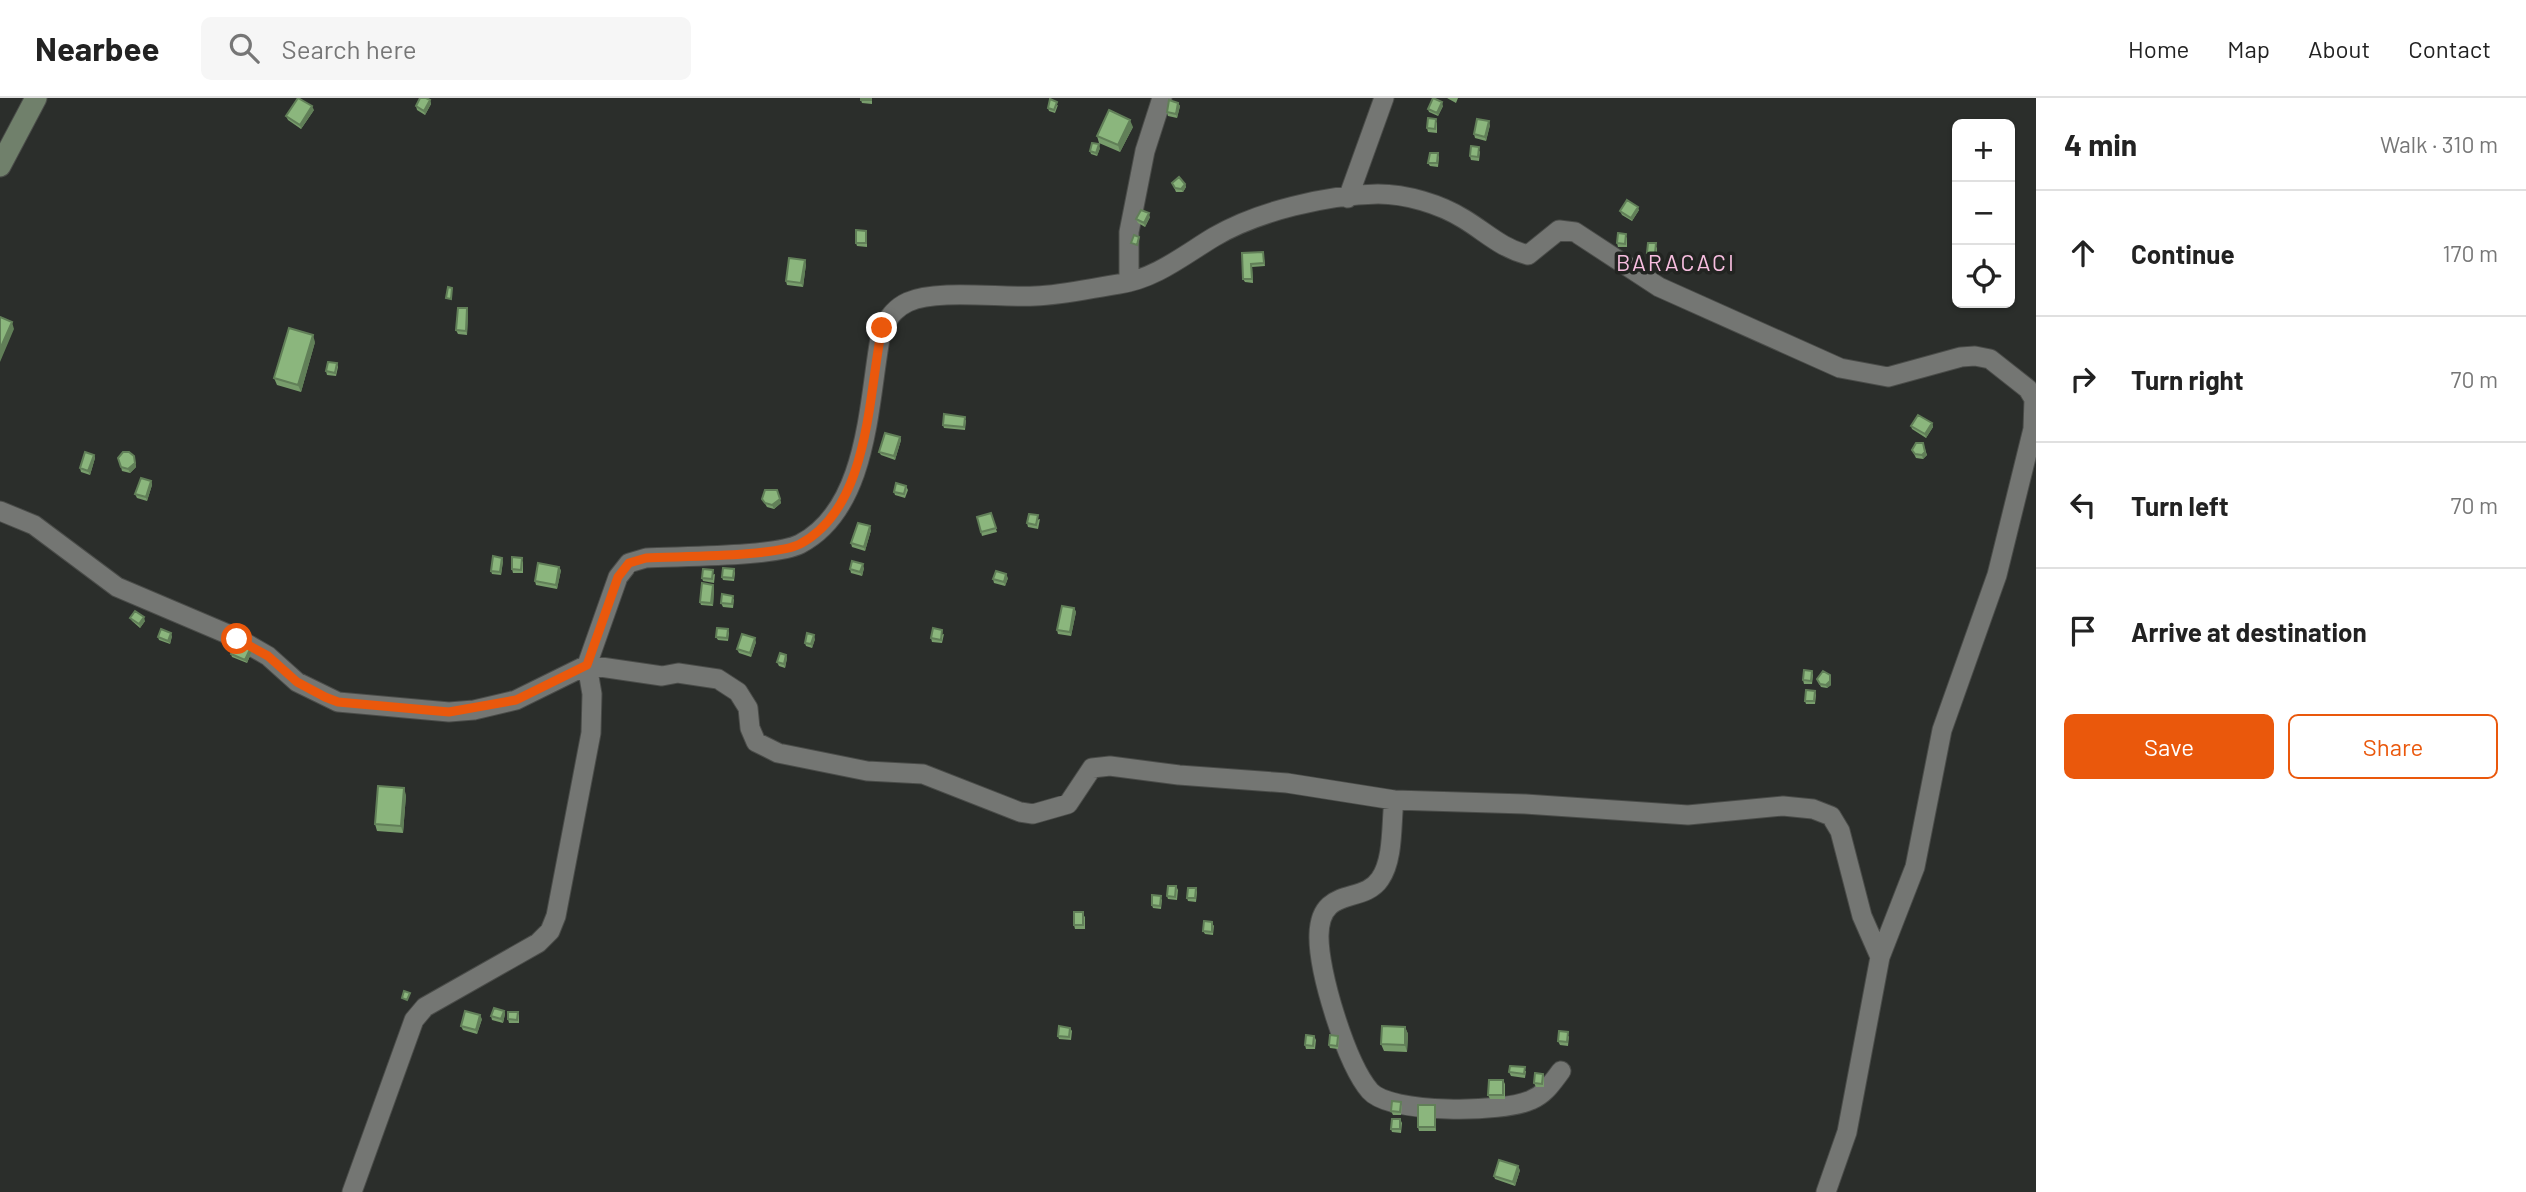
<!DOCTYPE html>
<meta charset="utf-8">
<style>
body{margin:0;font-family:Barlow,sans-serif;background:#f6f6f6;color:#222}
.controls{position:absolute;right:21px;top:21px;display:grid;overflow:hidden;border-radius:10px;box-shadow:0 2px 5px #0004}
.controls button{width:63px;height:63px;display:grid;place-items:center;padding:0;border:0;border-bottom:2px solid #e0e0e0;background:#fff;color:#222;font:35px sans-serif}
.stop{position:absolute;width:21px;height:21px;margin:-16px;border:5px solid #ea580c;border-radius:50%;background:#fff}
.stop.end{background:#ea580c;border-color:#fff;box-shadow:0 2px 7px #0008}
.list{margin:0;padding:0;list-style:none}
h2{display:flex;justify-content:space-between;align-items:center;height:91px;margin:0;padding:0 28px;font-size:30px}
h2 small{font-size:23px;font-weight:400;color:#767676}
.list li{display:grid;grid-template-columns:46px 1fr auto;gap:21px;align-items:center;box-sizing:border-box;height:126px;padding:0 28px;border-top:2px solid #e0e0e0}
.list b{display:block;font-size:26px;white-space:nowrap}
.list em{font-size:23px;font-style:normal;color:#767676}
.actions{display:flex;gap:14px;padding:21px 28px}
.actions a{flex:1;padding:16px 0;border:2px solid #ea580c;border-radius:10px;text-align:center;font-size:24px;color:#ea580c}
.actions .main{background:#ea580c;color:#fff}
.icon{flex:none;width:38px;height:38px;fill:none;stroke:currentColor;stroke-width:2;stroke-linecap:round;stroke-linejoin:round}
.map{position:relative;flex:none;width:2036px;height:1094px;overflow:hidden}
header{display:flex;align-items:center;gap:42px;box-sizing:border-box;height:98px;padding:0 35px;background:#fff;border-bottom:2px solid #e0e0e0}
header strong{font-size:33px}
nav{display:flex;gap:38px;margin-inline-start:auto;font-size:24px}
.search{width:490px;height:63px;background:#f6f6f6;display:flex;align-items:center;gap:18px;box-sizing:border-box;padding:0 24px;border-radius:10px;color:#767676;font-size:26px}
main{display:flex}
aside{flex:1;background:#fff}
.map>svg:first-child{display:block}
</style>
<header>
<strong>Nearbee</strong>
<div class="search"><svg class="icon" aria-label="search" viewBox="0 0 24 24"><circle cx="10" cy="10" r="6"/><path d="M15 15l6 6"/></svg>Search here</div>
<nav><a>Home</a><a>Map</a><a>About</a><a>Contact</a></nav>
</header>
<main>
<div class="map">
<svg width="2036" height="1094" viewBox="0 0 2036 1094">
<rect width="100%" height="100%" fill="#2b2e2b"/>
<g fill="none" stroke-linecap="round" stroke-linejoin="round">
<defs>
<path id="street" d="M 1348,100 L 1384,0
M 1129,184 L 1129,134 L 1145,53 L 1162,0
M 0,413 L 34,427 L 117,489 L 237,540 L 268,558 L 297,584 L 338,604 L 449,614 L 474,612 L 516,602 L 587,567 L 662,578 L 678,575 L 718,581 L 738,594 L 748,610 L 750,630 L 756,644 L 778,655 L 867,673 L 923,676 L 1020,714 L 1033,716 L 1068,706 L 1092,670 L 1110,668 L 1179,677 L 1287,685 L 1394,702 L 1525,706 L 1688,717 L 1783,708 L 1813,711 L 1831,718 L 1840,733 L 1862,818 L 1880,859
M 1394,702 C 1391,725 1394,761 1380,781 C 1363,807 1320,787 1319,837 C 1318,873 1346,965 1370,993 C 1390,1016 1503,1015 1531,1002 C 1545,996 1552,985 1561,973
M 352,1094 L 414,922 L 425,909 L 538,845 L 550,833 L 556,818 L 591,635 L 592,596 L 587,567 L 618,479 L 629,465 L 646,460 C 680,458 774,459 800,446 C 871,409 868,297 882,230 C 890,218 895,210 908,204 C 937,191 1001,200 1035,198 C 1063,197 1092,190 1119,186 C 1155,181 1184,157 1214,139 C 1258,113 1327,97 1378,96 C 1406,96 1440,106 1464,121 C 1487,135 1501,150 1528,157 L 1559,132 L 1575,134 L 1659,189 L 1840,270 L 1888,279 L 1961,259 L 1975,258 L 1990,261 L 2028,291 L 2034,301 L 2033,331 L 1997,477 L 1942,632 L 1915,769 L 1880,859 L 1847,1034 L 1826,1094"/>
<path id="secondary" d="M 0,68 L 36,0"/>
</defs>
<use href="#street" stroke="#4a4c49" stroke-width="21"/>
<use href="#secondary" stroke="#4a4c49" stroke-width="23"/>
<use href="#street" stroke="#747673" stroke-width="19"/>
<use href="#secondary" stroke="#70806b" stroke-width="21"/>
</g>
<path fill="#789d6c" d="M 872,0 L 872,6 L 862,5 L 861,2 Z
M 1447,0 L 1458,0 L 1456,5 Z
M 430,2 L 431,6 L 425,17 L 417,12 L 416,8 Z
M 1178,5 L 1180,8 L 1177,20 L 1168,18 L 1167,14 Z
M 1058,7 L 1055,15 L 1049,13 L 1048,10 Z
M 1443,8 L 1438,18 L 1429,14 L 1428,11 Z
M 314,12 L 301,31 L 288,22 L 286,18 Z
M 1437,24 L 1437,35 L 1428,34 L 1427,30 Z
M 1490,27 L 1486,43 L 1475,40 L 1474,36 Z
M 1133,29 L 1120,54 L 1099,45 L 1097,38 Z
M 1100,50 L 1097,58 L 1091,56 L 1090,53 Z
M 1480,53 L 1479,63 L 1471,62 L 1470,58 Z
M 1438,55 L 1439,59 L 1438,69 L 1430,68 L 1428,65 Z
M 1172,85 L 1185,86 L 1186,89 L 1183,94 L 1176,94 Z
M 1639,112 L 1632,123 L 1622,117 L 1620,113 Z
M 1150,119 L 1145,129 L 1138,125 L 1136,121 Z
M 866,133 L 867,137 L 867,149 L 857,148 L 856,145 Z
M 1627,139 L 1627,149 L 1618,149 L 1617,145 Z
M 1657,149 L 1657,159 L 1648,158 L 1647,155 Z
M 1263,154 L 1265,168 L 1252,169 L 1253,185 L 1245,184 L 1243,181 L 1242,155 Z
M 806,166 L 803,189 L 787,187 L 786,183 Z
M 468,214 L 467,237 L 458,236 L 456,232 Z
M 315,244 L 301,294 L 277,287 L 274,280 Z
M 337,265 L 338,269 L 336,278 L 327,277 L 326,273 Z
M 966,322 L 965,332 L 944,330 L 943,327 Z
M 1932,325 L 1933,329 L 1926,340 L 1912,331 L 1911,328 Z
M 900,339 L 901,342 L 895,362 L 881,357 L 879,354 Z
M 1923,345 L 1927,357 L 1923,361 L 1916,360 L 1912,352 Z
M 94,357 L 95,360 L 90,377 L 81,374 L 80,370 Z
M 134,358 L 136,369 L 130,375 L 122,373 L 121,369 Z
M 151,383 L 152,387 L 147,403 L 137,400 L 135,396 Z
M 906,388 L 908,392 L 905,400 L 895,397 L 894,394 Z
M 777,392 L 781,405 L 774,411 L 767,409 L 762,401 Z
M 991,415 L 997,434 L 982,438 L 977,419 Z
M 1040,421 L 1038,431 L 1028,429 L 1027,425 Z
M 871,432 L 865,453 L 852,449 L 851,445 Z
M 503,463 L 501,477 L 492,476 L 491,473 Z
M 523,463 L 523,475 L 513,475 L 512,471 Z
M 864,470 L 862,478 L 851,475 L 850,471 Z
M 734,471 L 735,475 L 734,483 L 723,482 L 722,479 Z
M 561,472 L 557,491 L 536,487 L 535,483 Z
M 715,476 L 714,485 L 703,483 L 702,480 Z
M 1008,480 L 1005,488 L 994,485 L 993,481 Z
M 713,487 L 714,490 L 713,508 L 701,507 L 700,504 Z
M 734,501 L 733,510 L 723,509 L 721,505 Z
M 1074,510 L 1076,514 L 1071,538 L 1058,536 L 1057,532 Z
M 130,520 L 145,523 L 140,530 L 132,523 Z
M 728,531 L 729,535 L 728,543 L 718,542 L 716,539 Z
M 944,536 L 942,545 L 932,544 L 931,540 Z
M 172,538 L 170,546 L 159,542 L 158,539 Z
M 815,541 L 812,550 L 806,548 L 805,545 Z
M 756,544 L 751,559 L 739,555 L 737,551 Z
M 251,549 L 252,553 L 247,565 L 232,559 L 231,556 Z
M 786,557 L 787,560 L 785,570 L 779,568 L 777,564 Z
M 1812,573 L 1813,577 L 1812,586 L 1804,586 L 1803,582 Z
M 1830,577 L 1831,587 L 1827,590 L 1821,589 L 1817,581 Z
M 1815,593 L 1816,597 L 1815,606 L 1806,606 L 1805,603 Z
M 406,697 L 403,735 L 377,733 L 375,726 Z
M 1176,788 L 1178,792 L 1177,802 L 1168,801 L 1167,798 Z
M 1196,790 L 1197,794 L 1196,804 L 1188,803 L 1187,800 Z
M 1162,801 L 1161,811 L 1153,810 L 1152,807 Z
M 1085,818 L 1085,831 L 1075,831 L 1074,827 Z
M 1214,827 L 1213,837 L 1205,836 L 1203,833 Z
M 504,913 L 505,916 L 503,925 L 492,922 L 491,918 Z
M 518,914 L 519,917 L 519,925 L 509,925 L 508,921 Z
M 482,921 L 477,936 L 463,932 L 461,928 Z
M 1405,929 L 1408,936 L 1407,954 L 1384,953 L 1381,946 Z
M 1070,930 L 1072,933 L 1071,942 L 1059,941 L 1058,938 Z
M 1314,938 L 1316,942 L 1315,951 L 1306,951 L 1305,947 Z
M 1338,938 L 1339,941 L 1338,951 L 1330,950 L 1329,947 Z
M 1569,938 L 1568,948 L 1560,947 L 1558,943 Z
M 1526,973 L 1525,980 L 1511,978 L 1509,974 Z
M 1543,976 L 1544,979 L 1544,989 L 1536,989 L 1534,985 Z
M 1503,982 L 1505,986 L 1505,1001 L 1490,1001 L 1488,997 Z
M 1402,1007 L 1401,1017 L 1393,1017 L 1391,1013 Z
M 1435,1007 L 1436,1011 L 1436,1033 L 1419,1033 L 1418,1029 Z
M 1400,1021 L 1402,1025 L 1401,1035 L 1392,1034 L 1391,1031 Z
M 1520,1072 L 1515,1088 L 1495,1081 L 1494,1078 Z"/>
<path fill="#617f58" d="M 430,2 L 431,6 L 425,17 L 424,13 Z
M 1442,4 L 1443,8 L 1438,18 L 1437,15 Z
M 1178,5 L 1180,8 L 1177,20 L 1176,16 Z
M 312,8 L 314,12 L 301,31 L 300,27 Z
M 1130,22 L 1133,29 L 1120,54 L 1118,47 Z
M 1489,23 L 1490,27 L 1486,43 L 1485,39 Z
M 1099,46 L 1100,50 L 1097,58 L 1096,55 Z
M 1185,86 L 1186,89 L 1183,94 L 1181,91 Z
M 1638,109 L 1639,112 L 1632,123 L 1631,120 Z
M 1149,115 L 1150,119 L 1145,129 L 1144,125 Z
M 805,162 L 806,166 L 803,189 L 801,185 Z
M 467,210 L 468,214 L 467,237 L 466,233 Z
M 12,224 L 14,231 L 0,264 L 0,251 Z
M 313,237 L 315,244 L 301,294 L 298,287 Z
M 1932,325 L 1933,329 L 1926,340 L 1925,336 Z
M 900,339 L 901,342 L 895,362 L 894,358 Z
M 1925,354 L 1927,357 L 1923,361 L 1922,357 Z
M 94,357 L 95,360 L 90,377 L 88,373 Z
M 134,358 L 136,369 L 130,375 L 128,371 Z
M 151,383 L 152,387 L 147,403 L 146,399 Z
M 780,401 L 781,405 L 774,411 L 772,407 Z
M 870,428 L 871,432 L 865,453 L 864,449 Z
M 502,460 L 503,463 L 501,477 L 500,474 Z
M 863,466 L 864,470 L 862,478 L 860,474 Z
M 559,469 L 561,472 L 557,491 L 556,487 Z
M 1006,476 L 1008,480 L 1005,488 L 1004,484 Z
M 713,487 L 714,490 L 713,508 L 711,505 Z
M 1074,510 L 1076,514 L 1071,538 L 1070,534 Z
M 144,519 L 145,523 L 140,530 L 139,526 Z
M 171,535 L 172,538 L 170,546 L 168,543 Z
M 814,537 L 815,541 L 812,550 L 811,546 Z
M 755,540 L 756,544 L 751,559 L 750,555 Z
M 251,549 L 252,553 L 247,565 L 245,562 Z
M 786,557 L 787,560 L 785,570 L 784,566 Z
M 1830,577 L 1831,587 L 1827,590 L 1826,587 Z
M 404,690 L 406,697 L 403,735 L 401,728 Z
M 504,913 L 505,916 L 503,925 L 501,921 Z
M 480,917 L 482,921 L 477,936 L 476,932 Z
M 1405,929 L 1408,936 L 1407,954 L 1405,947 Z
M 1435,1007 L 1436,1011 L 1436,1033 L 1435,1029 Z
M 1518,1068 L 1520,1072 L 1515,1088 L 1513,1084 Z"/>
<path fill="#8bb67d" stroke="#617f58" stroke-width="2" d="M 298,0 L 312,8 L 300,27 L 286,18 Z
M 420,0 L 426,0 L 430,2 L 424,13 L 416,8 Z
M 861,0 L 871,0 L 871,2 L 861,2 Z
M 1433,0 L 1442,4 L 1437,15 L 1428,11 Z
M 1050,1 L 1057,4 L 1054,12 L 1048,10 Z
M 1169,2 L 1178,5 L 1176,16 L 1167,14 Z
M 1109,12 L 1130,22 L 1118,47 L 1097,38 Z
M 1428,20 L 1436,21 L 1435,31 L 1427,30 Z
M 1477,21 L 1489,23 L 1485,39 L 1474,36 Z
M 1092,45 L 1099,46 L 1096,55 L 1090,53 Z
M 1471,48 L 1479,49 L 1478,59 L 1470,58 Z
M 1430,55 L 1438,55 L 1437,65 L 1428,65 Z
M 1179,79 L 1185,86 L 1181,91 L 1175,90 L 1172,85 Z
M 1627,102 L 1638,109 L 1631,120 L 1620,113 Z
M 1141,112 L 1149,115 L 1144,125 L 1136,121 Z
M 856,132 L 866,133 L 866,145 L 856,145 Z
M 1618,135 L 1626,136 L 1625,146 L 1617,145 Z
M 1134,137 L 1139,139 L 1137,147 L 1131,145 Z
M 1648,145 L 1656,145 L 1655,155 L 1647,155 Z
M 1263,154 L 1264,165 L 1251,166 L 1252,181 L 1243,181 L 1242,155 Z
M 789,160 L 805,162 L 801,185 L 786,183 Z
M 448,189 L 452,190 L 451,201 L 446,200 Z
M 458,210 L 467,210 L 466,233 L 456,232 Z
M 0,219 L 12,224 L 0,251 Z
M 289,230 L 313,237 L 298,287 L 274,280 Z
M 328,264 L 337,265 L 335,275 L 326,273 Z
M 944,316 L 965,319 L 964,329 L 943,327 Z
M 1918,317 L 1932,325 L 1925,336 L 1911,328 Z
M 885,335 L 900,339 L 894,358 L 879,354 Z
M 1916,345 L 1923,345 L 1925,354 L 1922,357 L 1915,356 L 1912,352 Z
M 85,354 L 94,357 L 88,373 L 80,370 Z
M 123,354 L 129,354 L 134,358 L 135,365 L 128,371 L 121,369 L 118,360 Z
M 141,380 L 151,383 L 146,399 L 135,396 Z
M 896,385 L 906,388 L 904,396 L 894,394 Z
M 765,392 L 777,392 L 780,401 L 772,407 L 765,405 L 762,401 Z
M 991,415 L 996,430 L 981,434 L 977,419 Z
M 1029,416 L 1038,417 L 1036,427 L 1027,425 Z
M 858,425 L 870,428 L 864,449 L 851,445 Z
M 493,458 L 502,460 L 500,474 L 491,473 Z
M 512,459 L 522,460 L 521,472 L 512,471 Z
M 852,463 L 863,466 L 860,474 L 850,471 Z
M 538,465 L 559,469 L 556,487 L 535,483 Z
M 723,470 L 734,471 L 733,480 L 722,479 Z
M 703,471 L 713,472 L 712,481 L 702,480 Z
M 996,473 L 1006,476 L 1004,484 L 993,481 Z
M 702,485 L 713,487 L 711,505 L 700,504 Z
M 722,496 L 733,498 L 732,506 L 721,505 Z
M 1062,508 L 1074,510 L 1070,534 L 1057,532 Z
M 135,513 L 144,519 L 139,526 L 130,520 Z
M 717,530 L 728,531 L 727,540 L 716,539 Z
M 933,530 L 942,532 L 941,542 L 931,540 Z
M 161,531 L 171,535 L 168,543 L 158,539 Z
M 807,535 L 814,537 L 811,546 L 805,545 Z
M 742,536 L 755,540 L 750,555 L 737,551 Z
M 236,543 L 251,549 L 245,562 L 231,556 Z
M 780,555 L 786,557 L 784,566 L 777,564 Z
M 1804,572 L 1812,573 L 1811,583 L 1803,582 Z
M 1823,573 L 1830,577 L 1830,583 L 1826,587 L 1820,586 L 1817,581 Z
M 1806,592 L 1815,593 L 1814,603 L 1805,603 Z
M 378,688 L 404,690 L 401,728 L 375,726 Z
M 1168,788 L 1176,788 L 1175,799 L 1167,798 Z
M 1188,790 L 1196,790 L 1195,800 L 1187,800 Z
M 1152,797 L 1161,798 L 1160,808 L 1152,807 Z
M 1074,814 L 1083,814 L 1083,827 L 1074,827 Z
M 1204,823 L 1212,824 L 1212,834 L 1203,833 Z
M 404,893 L 410,895 L 407,902 L 402,900 Z
M 494,910 L 504,913 L 501,921 L 491,918 Z
M 465,913 L 480,917 L 476,932 L 461,928 Z
M 508,914 L 518,914 L 517,922 L 508,921 Z
M 1059,928 L 1070,930 L 1069,939 L 1058,938 Z
M 1382,928 L 1405,929 L 1405,947 L 1381,946 Z
M 1559,933 L 1568,934 L 1567,944 L 1558,943 Z
M 1306,937 L 1314,938 L 1313,948 L 1305,947 Z
M 1330,937 L 1338,938 L 1337,948 L 1329,947 Z
M 1510,968 L 1525,969 L 1524,976 L 1509,974 Z
M 1535,975 L 1543,976 L 1542,986 L 1534,985 Z
M 1489,982 L 1503,982 L 1503,997 L 1488,997 Z
M 1392,1003 L 1401,1004 L 1400,1014 L 1391,1013 Z
M 1418,1007 L 1435,1007 L 1435,1029 L 1418,1029 Z
M 1392,1021 L 1400,1021 L 1400,1031 L 1391,1031 Z
M 1499,1062 L 1518,1068 L 1513,1084 L 1494,1078 Z"/>
<g fill="none" stroke-linecap="round" stroke-linejoin="round">
<path stroke="#ea580c" stroke-width="9" d="M 237,541 L 268,558 L 297,584 L 325,599 L 338,604 L 449,614 L 516,602 L 587,567 L 618,479 L 629,465 L 646,460 C 680,458 774,459 800,446 C 870,409 868,297 882,230"/>
</g>
<g text-anchor="middle" dominant-baseline="central" stroke-width="7" stroke-linejoin="round" paint-order="stroke">
<g font-size="23" letter-spacing="2" fill="#f8bee0" stroke="#222421">
<text x="1676" y="164">BARACACI</text>
</g>
</g>
</svg>
<div class="controls">
<button>+</button>
<button>−</button>
<button><svg class="icon" aria-label="locate" viewBox="0 0 24 24"><circle cx="12" cy="12" r="6"/><path d="M12 2v4M12 18v4M2 12h4M18 12h4"/></svg></button>
</div>
<div class="stop" style="left:237px;top:541px"></div>
<div class="stop end" style="left:882px;top:230px"></div>
</div>
<aside>
<h2>4 min<small>Walk · 310 m</small></h2>
<ul class="list">
<li><svg class="icon" aria-label="ahead" viewBox="0 0 24 24"><path d="M12 20V5M6 11l6-6 6 6"/></svg><div><b>Continue</b></div><em>170 m</em></li>
<li><svg class="icon" aria-label="right" viewBox="0 0 24 24"><path d="M7 20v-9h11M14 6l5 5-5 5"/></svg><div><b>Turn right</b></div><em>70 m</em></li>
<li><svg class="icon" aria-label="left" viewBox="0 0 24 24"><path d="M17 20v-9H6M10 6l-5 5 5 5"/></svg><div><b>Turn left</b></div><em>70 m</em></li>
<li><svg class="icon" aria-label="arrive" viewBox="0 0 24 24"><path d="M6 21V4h12l-3 4 3 4H6"/></svg><div><b>Arrive at destination</b></div></li>
</ul>
<div class="actions"><a class="main">Save</a><a>Share</a></div>
</aside>
</main>
